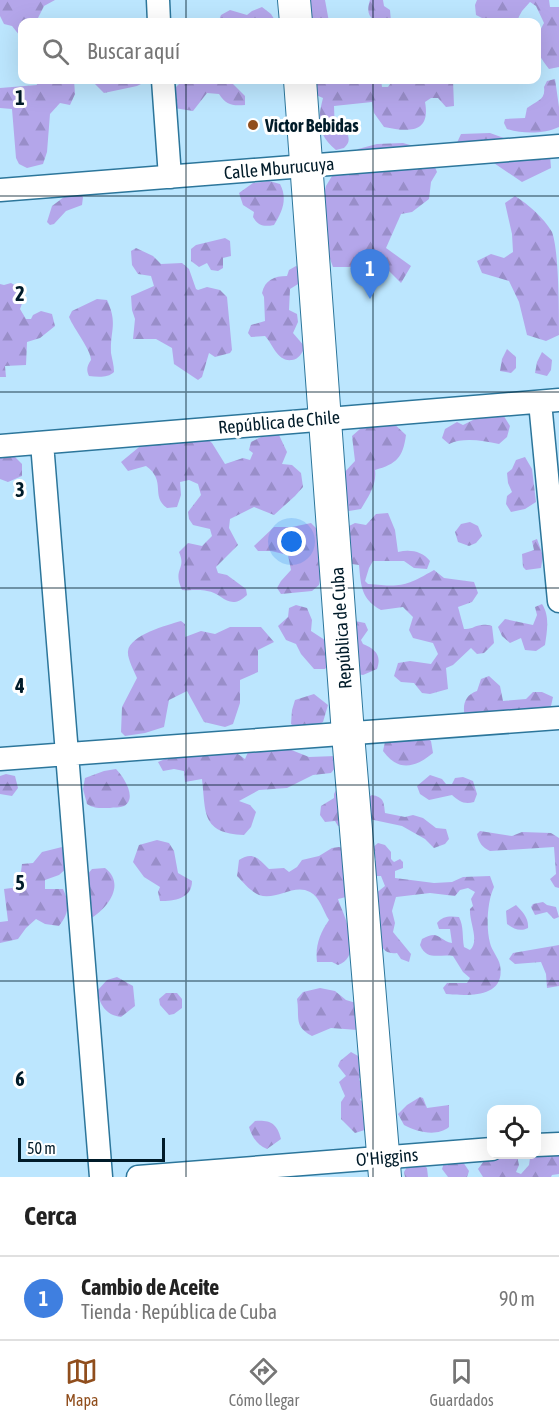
<!DOCTYPE html>
<html lang="es">
<meta charset="utf-8">
<style>
body{margin:0;font-family:"Asap Condensed",sans-serif;background:#f6f6f6;color:#222}
.controls{position:absolute;right:18px;bottom:18px;display:grid;overflow:hidden;border-radius:12px;box-shadow:0 6px 24px #0002}
.controls button{width:54px;height:54px;display:grid;place-items:center;padding:0;border:0;border-bottom:2px solid #e0e0e0;background:#fff;color:#222;font:30px sans-serif}
.scale{position:absolute;left:18px;bottom:15px;width:147px;box-sizing:border-box;padding-left:6px;border:3px solid #001b29;border-top:0;font-size:16px;line-height:21px;white-space:nowrap;color:#001b29;-webkit-text-stroke:4px #fff;paint-order:stroke}
.you{position:absolute;left:292px;top:542px;width:21px;height:21px;margin:-15px;border:4px solid #fff;border-radius:50%;background:#1a73e8;box-shadow:0 0 0 9px #1a73e833}
.badge{display:grid;place-items:center;width:39px;height:39px;border-radius:50%;background:#904e1d;color:#fff;font-size:20px;font-weight:700}
.pin{position:absolute;translate:-50% -50px;filter:drop-shadow(0 2px 3px #0008)}
.pin::after{content:'';position:absolute;top:32px;width:21px;height:18px;background:inherit;clip-path:polygon(0 0,100% 0,50% 100%)}
.list{margin:0;padding:0;list-style:none}
h2{display:flex;justify-content:space-between;align-items:center;height:78px;margin:0;padding:0 24px;font-size:26px}
h2 small{font-size:20px;font-weight:400;color:#767676}
.list li{display:grid;grid-template-columns:39px 1fr auto;gap:18px;align-items:center;box-sizing:border-box;height:84px;padding:0 24px;border-top:2px solid #e0e0e0}
.list b{display:block;font-size:22px;white-space:nowrap}
.list p{margin:0;font-size:20px;white-space:nowrap;color:#767676}
.list em{font-size:20px;font-style:normal;color:#767676}
.icon{flex:none;width:33px;height:33px;fill:none;stroke:currentColor;stroke-width:2;stroke-linecap:round;stroke-linejoin:round}
.map{position:relative;flex:none;width:559px;height:1177px;overflow:hidden}
.search{position:absolute;background:#fff;box-shadow:0 6px 24px #0002;left:18px;right:18px;top:18px;height:66px;display:flex;align-items:center;gap:15px;box-sizing:border-box;padding:0 21px;border-radius:12px;color:#767676;font-size:22px}
.sheet{height:162px;background:#fff}
nav{display:flex;justify-content:space-around;align-items:center;box-sizing:border-box;height:84px;border-top:2px solid #e0e0e0;background:#fff;font-size:16px;color:#767676}
nav a{display:grid;justify-items:center;gap:3px}
nav .on{color:#904e1d}
.map>svg:first-child{display:block}
</style>
<div class="map">
<svg width="559" height="1177" viewBox="0 0 559 1177">
<defs>
<pattern id="forest-firs" width="22" height="20" patternUnits="userSpaceOnUse" patternTransform="scale(1.5)"><rect width="22" height="20" fill="#b4a6ea"/><path d="M5 1l3.5 6h-7zM16 11l3.5 6h-7z" fill="#998ec9"/></pattern>
</defs>
<rect width="100%" height="100%" fill="#bce6fe"/>
<path fill="url(#forest-firs)" d="M 0,0 L 55,0 L 44,6 L 36,22 L 22,22 L 22,36 L 20,36 L 12,26 L 4,24 L 0,16 Z
M 289,0 L 325,0 L 329,22 L 286,22 Z
M 370,0 L 383,0 L 384,6 L 390,10 L 391,22 C 374,23 364,18 370,0 Z
M 477,0 L 549,0 L 550,7 L 559,7 L 559,67 L 549,69 C 535,50 532,45 544,23 L 536,6 L 530,2 L 522,11 L 516,22 L 478,22 L 482,18 L 476,15 L 475,5 Z
M 262,7 L 271,14 L 276,22 L 220,22 L 219,20 L 221,15 L 230,10 L 247,15 L 252,11 Z
M 555,79 L 559,107 L 559,127 C 544,134 523,134 507,129 L 504,123 L 505,119 L 525,118 L 527,108 C 536,101 546,100 544,87 L 547,81 Z
M 36,80 L 74,80 L 75,94 L 70,105 L 60,103 L 50,114 L 47,152 L 43,164 L 27,168 L 19,164 L 16,158 L 12,109 L 0,108 L 0,88 L 37,85 Z
M 91,80 L 143,80 L 141,84 L 137,86 L 104,93 Z
M 179,80 L 229,80 L 245,96 L 245,105 C 232,106 226,105 219,94 L 207,93 L 193,111 L 174,108 L 171,92 L 179,84 Z
M 303,80 L 345,80 L 360,84 L 365,83 L 360,80 L 381,80 L 382,87 L 388,87 L 393,80 L 453,80 L 454,106 L 446,107 L 438,98 L 431,98 L 425,102 C 431,134 408,132 384,127 L 374,113 L 372,102 L 334,106 L 335,134 L 347,133 C 350,140 349,143 344,148 L 336,150 C 317,134 317,121 323,98 L 316,95 Z
M 490,133 L 550,155 L 551,168 L 522,182 L 488,159 L 455,147 L 461,134 Z
M 403,143 L 428,150 L 437,172 L 431,182 L 429,199 L 412,212 L 401,214 L 386,248 L 411,266 L 401,283 L 385,267 L 333,267 L 326,248 L 319,213 L 326,186 L 335,171 L 358,149 L 377,144 Z
M 269,181 L 280,184 C 288,199 282,212 274,225 C 264,227 258,226 253,217 L 254,212 L 243,205 L 239,193 L 253,183 Z
M 68,194 L 80,195 L 83,197 L 82,205 L 66,211 L 54,224 L 50,225 L 47,222 L 52,206 Z
M 515,196 C 529,205 543,217 552,232 C 559,251 559,311 559,335 L 546,341 L 527,335 L 519,302 L 509,281 L 482,273 L 477,261 L 491,254 L 504,258 L 513,252 L 512,234 L 505,203 Z
M 225,238 L 230,241 L 231,256 L 223,258 L 223,268 L 218,271 L 211,270 L 207,263 L 199,267 L 191,261 L 191,249 L 196,245 Z
M 136,248 L 153,256 L 161,264 L 182,263 L 189,269 L 196,289 L 198,290 L 207,287 L 220,290 L 227,297 L 232,350 L 230,353 L 215,357 L 209,353 L 202,377 L 198,380 L 174,364 L 172,348 L 156,339 L 133,339 L 135,319 L 132,310 L 131,296 L 154,286 L 151,276 L 138,274 L 132,265 L 131,251 Z
M 296,266 L 305,272 L 303,281 L 290,289 L 289,310 L 297,314 L 298,322 L 293,333 L 305,347 C 302,353 299,359 292,360 C 277,362 273,344 265,336 L 251,337 L 248,333 L 251,325 L 265,321 L 264,297 L 262,293 C 265,280 274,276 287,276 L 289,270 Z
M 11,283 L 23,290 L 24,298 L 20,309 L 26,319 L 31,319 L 33,315 L 41,311 L 52,314 L 55,326 L 40,338 L 27,342 L 26,365 L 5,366 L 6,377 L 0,377 L 0,284 L 4,285 Z
M 97,299 L 107,300 C 118,324 110,330 111,353 C 112,359 114,365 114,372 C 108,378 98,377 89,376 C 86,370 87,366 91,360 C 91,350 74,329 69,317 L 72,311 Z
M 507,349 L 516,357 L 516,368 L 511,373 L 500,371 L 502,359 Z
M 542,352 L 552,360 L 551,370 L 547,376 L 535,373 L 537,362 Z
M 487,413 L 502,413 L 510,426 L 507,437 L 499,444 C 482,441 465,437 449,444 L 442,438 L 445,429 L 457,422 L 463,425 Z
M 390,420 L 406,435 C 403,457 397,464 375,470 C 377,485 368,497 361,509 L 349,511 L 340,505 L 341,476 L 355,461 L 352,436 L 368,422 Z
M 279,435 L 287,452 L 282,464 L 292,465 L 301,473 L 303,487 L 295,496 L 274,515 L 254,507 L 230,519 L 229,528 L 238,545 L 216,567 L 218,573 L 227,575 L 246,589 L 247,595 C 229,612 223,593 207,591 C 199,589 190,591 182,590 C 172,568 187,570 179,552 L 188,543 L 202,546 L 212,536 L 210,529 L 193,525 L 189,519 L 188,512 L 201,495 L 198,484 L 189,480 L 180,482 L 181,495 L 177,507 L 167,508 C 150,496 167,481 146,466 L 128,471 L 121,462 L 144,443 L 206,438 L 212,443 L 225,464 L 243,458 L 250,460 L 253,453 L 249,450 L 251,442 L 261,437 Z
M 0,455 L 14,456 L 22,464 L 22,476 L 8,482 L 0,479 Z
M 525,457 L 532,469 L 536,502 L 525,509 L 511,512 L 506,504 L 507,496 L 512,492 L 508,483 L 507,473 L 512,469 L 516,460 Z
M 388,513 L 395,530 L 398,552 C 410,549 422,551 430,561 L 427,569 L 414,568 L 404,561 L 373,561 L 369,568 L 365,581 L 368,584 C 402,587 404,587 434,570 L 444,578 L 474,582 L 478,593 L 472,602 L 458,607 L 464,629 C 475,630 476,622 492,626 L 494,643 L 484,653 L 477,654 L 471,648 L 453,665 L 446,668 L 448,689 L 430,694 L 422,693 L 414,683 L 401,682 L 394,676 L 398,663 L 410,661 L 431,664 L 438,654 L 433,643 L 413,638 L 409,630 L 413,617 L 403,607 L 381,610 C 361,599 361,586 359,565 L 345,563 L 343,529 L 355,523 L 366,525 L 376,514 Z
M 470,522 L 478,526 L 482,536 L 476,543 L 469,546 L 458,542 L 455,532 L 461,524 Z
M 311,523 L 321,533 L 322,567 L 319,585 L 312,591 L 281,594 L 277,588 L 281,581 L 291,570 L 288,555 L 271,551 L 258,551 L 254,546 L 274,527 L 292,527 Z
M 537,539 L 543,556 L 541,568 L 526,570 L 523,567 L 522,554 L 534,550 L 532,541 Z
M 542,604 C 550,616 547,631 545,645 L 536,651 L 525,650 L 521,638 L 510,643 L 502,636 L 498,627 L 505,619 L 533,625 L 537,615 L 535,607 Z
M 296,605 L 307,608 L 312,620 L 311,631 L 331,644 L 330,663 L 325,669 L 314,669 L 301,654 L 296,644 L 286,640 L 278,626 L 288,617 L 289,608 Z
M 181,621 L 185,624 L 185,637 L 201,631 L 215,634 L 230,627 L 261,627 L 274,642 L 258,650 L 258,672 L 240,680 L 240,703 L 233,724 L 225,727 L 204,722 L 187,691 L 169,700 L 164,727 L 145,733 L 125,736 L 121,732 L 122,707 L 137,678 C 134,671 127,658 128,651 C 130,635 167,625 181,621 Z
M 355,621 L 365,623 L 368,630 L 361,640 L 363,644 C 375,649 382,655 377,669 L 363,675 L 357,674 Z
M 489,676 L 500,686 L 503,701 L 526,699 L 533,692 L 542,692 L 553,697 L 551,706 L 542,711 L 465,717 C 462,705 465,695 477,691 L 481,679 Z
M 314,694 L 328,705 L 323,722 L 312,728 L 298,730 L 291,724 L 292,710 L 295,700 Z
M 422,735 L 431,741 L 433,753 C 415,768 398,772 383,751 L 386,737 Z
M 279,745 L 309,757 L 336,756 L 340,762 L 331,773 L 313,775 L 287,788 L 259,790 L 239,801 L 250,805 L 256,812 L 251,827 L 244,835 C 201,833 206,813 202,779 L 185,782 L 184,771 L 174,769 L 163,771 L 158,762 L 170,757 L 183,758 L 193,753 L 228,747 L 245,759 L 249,750 Z
M 116,769 C 123,776 138,798 124,806 C 120,808 114,807 110,808 C 101,808 95,809 87,804 L 83,789 L 85,778 L 104,771 Z
M 6,774 L 15,776 L 18,788 L 12,796 L 0,794 L 0,776 Z
M 430,775 L 442,779 L 446,784 L 452,784 L 455,778 L 463,777 L 473,781 L 477,794 L 474,802 C 464,805 459,801 452,795 L 429,800 L 420,794 L 417,786 Z
M 337,788 L 344,826 L 338,826 L 335,821 L 325,822 L 320,815 L 321,806 L 334,798 L 334,794 Z
M 372,795 C 383,797 384,801 385,813 L 405,817 L 413,815 L 423,818 L 436,828 L 446,829 L 449,839 L 445,844 L 434,848 L 425,839 L 402,826 L 369,819 L 360,802 Z
M 480,831 L 512,836 L 522,832 L 551,833 L 559,838 L 559,888 L 555,887 L 550,879 L 556,874 L 554,847 L 490,851 C 482,847 479,843 477,834 Z
M 157,840 L 169,843 L 174,851 L 178,873 L 192,881 C 192,899 174,901 160,901 L 158,892 L 160,887 L 144,877 L 133,862 L 139,845 Z
M 378,843 L 385,845 L 391,852 L 391,859 L 394,862 L 400,859 L 403,862 L 403,868 L 395,871 L 395,878 L 434,883 L 452,882 L 463,877 L 490,876 L 494,887 C 487,902 486,928 490,943 C 492,951 498,957 500,965 C 506,998 469,996 446,994 L 443,988 L 447,983 L 467,983 L 470,978 L 463,972 L 453,956 C 438,954 427,961 420,945 L 422,939 C 439,929 438,940 452,943 L 450,929 L 439,929 L 437,923 C 443,916 449,916 459,917 C 464,927 462,936 464,947 L 470,950 C 480,941 469,922 470,909 L 473,906 L 471,899 L 475,892 L 468,888 L 460,890 L 455,896 L 430,893 L 396,897 L 392,911 L 395,923 L 393,932 L 411,954 L 409,962 L 401,959 L 397,953 C 388,954 384,951 380,944 L 382,937 L 377,922 L 380,917 L 376,910 L 375,894 L 385,886 L 381,876 L 376,876 L 373,863 L 376,860 L 372,848 Z
M 62,847 L 67,854 L 69,866 L 59,875 L 45,880 L 45,889 L 63,889 C 70,903 69,914 59,926 L 45,924 L 36,919 L 26,928 L 18,939 L 0,943 L 0,922 L 8,921 L 4,889 L 19,887 L 22,864 L 33,863 L 42,852 Z
M 339,847 L 347,849 L 350,896 L 338,899 C 344,916 364,956 338,965 L 332,962 L 317,962 C 315,946 320,933 329,920 C 323,911 320,897 310,892 C 294,883 276,901 259,895 C 251,892 243,882 237,876 L 239,860 C 253,851 259,859 269,869 L 284,868 L 289,872 L 297,867 L 302,860 L 319,856 L 332,848 Z
M 105,868 C 126,884 108,908 90,919 L 86,876 L 92,869 Z
M 543,902 L 547,905 L 556,907 L 559,917 L 554,919 L 547,912 L 535,915 L 531,907 L 533,904 Z
M 516,905 C 522,911 529,918 528,928 C 520,932 514,929 507,924 L 506,911 Z
M 559,945 L 559,986 L 547,988 L 546,974 L 541,962 L 515,964 L 509,959 L 513,953 Z
M 117,977 L 133,986 L 135,1006 L 121,1017 C 105,1015 100,1004 97,991 L 107,980 Z
M 320,988 L 335,991 L 346,1000 L 356,1003 L 358,1030 L 331,1028 L 312,1036 C 293,1026 300,1017 297,999 L 303,992 Z
M 166,993 L 177,993 L 182,999 L 182,1008 L 174,1014 L 169,1015 L 160,1005 L 159,999 Z
M 351,1052 L 360,1057 L 364,1070 L 359,1079 L 364,1091 L 360,1100 L 368,1104 L 368,1129 L 355,1133 L 341,1119 L 341,1102 L 345,1096 L 339,1082 L 346,1076 L 338,1066 L 340,1061 Z
M 420,1097 L 423,1098 L 427,1108 L 449,1105 L 449,1127 C 437,1137 417,1132 404,1125 L 398,1114 L 407,1105 Z
M 255,1121 C 270,1120 277,1123 281,1139 L 267,1149 C 257,1145 252,1137 249,1127 Z
M 489,1154 L 517,1156 L 519,1165 L 516,1172 L 521,1174 L 529,1165 L 530,1158 L 559,1154 L 559,1174 L 552,1175 L 551,1177 L 483,1177 L 478,1169 Z
M 421,1162 L 427,1168 L 428,1177 L 405,1177 L 404,1172 L 407,1167 Z
M 463,1162 L 469,1171 L 467,1177 L 448,1177 L 442,1169 L 444,1163 Z"/>
<g fill="none" stroke-linecap="round" stroke-linejoin="round">
<defs>
<path id="minor" d="M 158,0 L 159,22
M 163,80 L 170,177
M 0,190 L 559,146
M 540,402 L 559,601
M 42,443 L 101,1177
M 0,446 L 559,400
M 0,759 L 559,718
M 536,1145 L 559,1144
M 138,1177 L 492,1149"/>
<path id="secondary" d="M 294,0 L 296,22
M 300,80 L 348,734 L 385,1177"/>
</defs>
<use href="#minor" stroke="#2c769b" stroke-width="25"/>
<use href="#secondary" stroke="#2c769b" stroke-width="34"/>
<use href="#minor" stroke="#fff" stroke-width="22"/>
<use href="#secondary" stroke="#fff" stroke-width="32"/>
</g>
<path fill="none" stroke="#001b29" stroke-width="1.5" stroke-opacity="0.55" d="M 186,0 L 186,22M 373,0 L 373,22M 186,80 L 186,1177M 373,80 L 373,1177M 0,196 L 559,196M 0,392 L 559,392M 0,588 L 559,588M 0,785 L 559,785M 0,981 L 559,981"/>
<circle fill="#904e1d" stroke="#fff" stroke-width="2" cx="253" cy="125" r="6"/>
<g text-anchor="middle" dominant-baseline="central" stroke-width="6" stroke-linejoin="round" paint-order="stroke">
<g font-size="18" font-weight="bold" fill="#001b29" stroke="#fff" text-anchor="start">
<text x="265" y="125">Victor Bebidas</text>
</g>
<g font-size="18" fill="#001b29" stroke="#fff">
<text transform="translate(279 168) rotate(-5)">Calle Mburucuya</text>
<text transform="translate(279 422) rotate(-5)">República de Chile</text>
<text transform="translate(341 628) rotate(-94)">República de Cuba</text>
<text transform="translate(387 1157) rotate(-5)">O'Higgins</text>
</g>
</g>
<g font-size="20" text-anchor="middle" font-weight="bold" fill="#001b29" stroke="#fff" stroke-width="6" stroke-linejoin="round" paint-order="stroke">
<text x="20" y="105">1</text>
<text x="20" y="301">2</text>
<text x="20" y="497">3</text>
<text x="20" y="693">4</text>
<text x="20" y="890">5</text>
<text x="20" y="1086">6</text>
</g>
</svg>
<div class="controls">
<button><svg class="icon" aria-label="locate" viewBox="0 0 24 24"><circle cx="12" cy="12" r="6"/><path d="M12 2v4M12 18v4M2 12h4M18 12h4"/></svg></button>
</div>
<div class="scale">50 m</div>
<div class="you"></div>
<div class="pin badge" style="left:370px;top:299px;background:#3f7fe0">1</div>
<div class="search"><svg class="icon" aria-label="search" viewBox="0 0 24 24"><circle cx="10" cy="10" r="6"/><path d="M15 15l6 6"/></svg>Buscar aquí</div>
</div>
<section class="sheet">
<h2>Cerca<small></small></h2>
<ul class="list">
<li><span class="badge" style="background:#3f7fe0">1</span><div><b>Cambio de Aceite</b><p>Tienda · República de Cuba</p></div><em>90 m</em></li>
</ul>
</section>
<nav>
<a class="on"><svg class="icon" aria-label="map" viewBox="0 0 24 24"><path d="M3 6l6-2 6 2 6-2v14l-6 2-6-2-6 2zM9 4v14M15 6v14"/></svg>Mapa</a>
<a><svg class="icon" aria-label="directions" viewBox="0 0 24 24"><path d="M12 3l9 9-9 9-9-9zM9 14v-3h6M13 9l2 2-2 2"/></svg>Cómo llegar</a>
<a><svg class="icon" aria-label="saved" viewBox="0 0 24 24"><path d="M7 4h10v16l-5-4-5 4z"/></svg>Guardados</a>
</nav>
